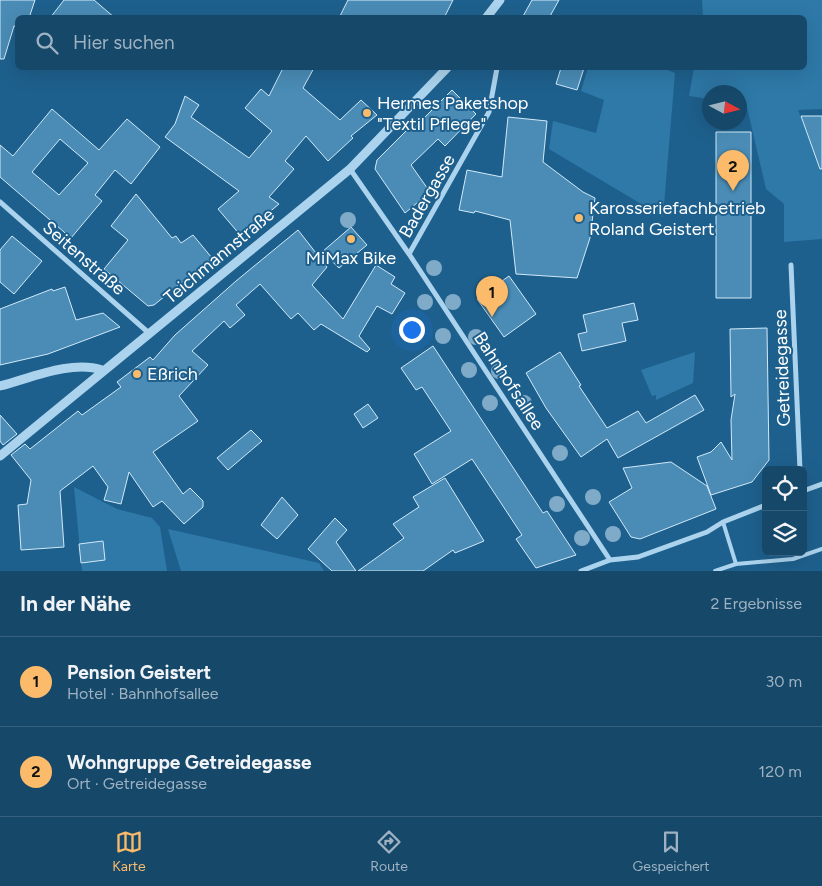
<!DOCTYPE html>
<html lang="de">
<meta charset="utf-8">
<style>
body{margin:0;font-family:Figtree,sans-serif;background:#235272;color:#f1f3f6}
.controls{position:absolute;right:15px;bottom:15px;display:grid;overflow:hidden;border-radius:8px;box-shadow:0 5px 20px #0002}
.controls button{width:45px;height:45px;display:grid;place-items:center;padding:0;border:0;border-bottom:1px solid #35607e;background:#16486a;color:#f1f3f6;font:25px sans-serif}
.compass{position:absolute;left:702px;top:85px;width:45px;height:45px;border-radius:50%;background:#16486a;box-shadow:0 5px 20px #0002;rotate:97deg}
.you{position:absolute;left:411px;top:329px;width:18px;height:18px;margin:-12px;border:4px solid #fff;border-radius:50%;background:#1a73e8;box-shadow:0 0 0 8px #1a73e833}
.badge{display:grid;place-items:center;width:32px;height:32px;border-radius:50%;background:#fbbb6a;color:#111;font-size:16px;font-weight:700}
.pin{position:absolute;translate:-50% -41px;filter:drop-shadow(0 1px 2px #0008)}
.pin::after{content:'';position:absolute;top:26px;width:18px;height:15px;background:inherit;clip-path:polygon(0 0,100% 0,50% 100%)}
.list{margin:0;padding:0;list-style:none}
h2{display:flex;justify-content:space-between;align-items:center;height:65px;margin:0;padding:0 20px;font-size:21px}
h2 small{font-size:16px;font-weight:400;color:#9eb2c1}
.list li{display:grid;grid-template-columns:32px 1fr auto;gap:15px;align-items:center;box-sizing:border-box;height:90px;padding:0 20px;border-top:1px solid #35607e}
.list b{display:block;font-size:19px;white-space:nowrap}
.list p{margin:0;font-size:16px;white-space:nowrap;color:#9eb2c1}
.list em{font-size:16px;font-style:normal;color:#9eb2c1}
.icon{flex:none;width:28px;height:28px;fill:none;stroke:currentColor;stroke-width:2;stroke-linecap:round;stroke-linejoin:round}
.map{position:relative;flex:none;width:822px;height:571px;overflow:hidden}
.search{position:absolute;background:#16486a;box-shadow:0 5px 20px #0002;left:15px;right:15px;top:15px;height:55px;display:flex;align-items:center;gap:12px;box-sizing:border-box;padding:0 18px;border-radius:8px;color:#9eb2c1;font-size:19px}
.sheet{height:245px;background:#16486a}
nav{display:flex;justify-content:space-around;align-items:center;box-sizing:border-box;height:70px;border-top:1px solid #35607e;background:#16486a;font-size:14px;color:#9eb2c1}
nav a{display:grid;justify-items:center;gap:2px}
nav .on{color:#fbbb6a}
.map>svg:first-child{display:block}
</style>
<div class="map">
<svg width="822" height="571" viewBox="0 0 822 571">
<rect width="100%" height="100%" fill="#1e608d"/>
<path fill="#2e79a8" d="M 702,0 L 822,0 L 822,109 L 798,110 L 822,172 L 822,239 L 784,242 L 784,204 L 766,189 L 746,103 L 740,102 L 740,92 L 710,92 L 709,99 L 689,96 L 694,68 L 804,68 L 804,18 L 703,17 Z
M 588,68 L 663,68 L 675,73 L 663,217 L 549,149 L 553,121 L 596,133 L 604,100 L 581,91 Z
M 695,352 L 693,383 L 656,400 L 656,395 L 652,396 L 641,370 Z
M 74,487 L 117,509 L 152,518 L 160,527 L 167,571 L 82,571 Z
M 168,529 L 319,563 L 324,571 L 181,571 Z"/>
<path fill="#4a8cb6" stroke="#d1e9f9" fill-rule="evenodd" d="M 0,0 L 35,0 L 29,18 L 18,18 L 18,27 L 14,26 L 4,59 L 0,59 Z
M 64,0 L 94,0 L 115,18 L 50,18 Z
M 348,0 L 453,0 L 444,18 L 339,18 Z
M 532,0 L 559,0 L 549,18 L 522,18 Z
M 283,68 L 314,68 L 303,88 L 340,120 L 361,100 L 377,115 L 351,136 L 353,138 L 328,161 L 306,136 L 285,161 L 294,169 L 269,197 L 279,204 L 241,236 L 218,209 L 239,191 L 165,137 L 175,124 L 185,96 L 199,105 L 191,117 L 249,158 L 272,131 L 245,108 L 261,89 L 269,96 Z
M 561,68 L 584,68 L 577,90 L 556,84 Z
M 452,90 L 476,114 L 445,146 L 438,139 L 411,165 L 430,192 L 405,213 L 375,169 L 377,160 L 408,129 L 410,132 Z
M 52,109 L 99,150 L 127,119 L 160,147 L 131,184 L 115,170 L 95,195 L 102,201 L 71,238 L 0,177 L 0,145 L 13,156 ZM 60,139 L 88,163 L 59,195 L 32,172 Z
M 801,116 L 822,116 L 822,169 L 820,169 Z
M 508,117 L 547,121 L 543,162 L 583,192 L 595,198 L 590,238 L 577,278 L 516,274 L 510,220 L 475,211 L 474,213 L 459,210 L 467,170 L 502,177 Z
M 716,132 L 751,132 L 751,298 L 716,298 Z
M 136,194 L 172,238 L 176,236 L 181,243 L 193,235 L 212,258 L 154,305 L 148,306 L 104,269 L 128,240 L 111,226 Z
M 351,227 L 367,245 L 339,268 L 322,252 Z
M 298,230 L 327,267 L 312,285 L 343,319 L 376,265 L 395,277 L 391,284 L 405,293 L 392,314 L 377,306 L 359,336 L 370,349 L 367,352 L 321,324 L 314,330 L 298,313 L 291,319 L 260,284 L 236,305 L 245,315 L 230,328 L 224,321 L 192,351 L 208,365 L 179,396 L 198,421 L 153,452 L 183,494 L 190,488 L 203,501 L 203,507 L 184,524 L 162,501 L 153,507 L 129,472 L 121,504 L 104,500 L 108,487 L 93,466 L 60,491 L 64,547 L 21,550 L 18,505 L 27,504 L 31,480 L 11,455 L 25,444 L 30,449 L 78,411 L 82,415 L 121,387 L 117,382 L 150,357 L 153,360 L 175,335 L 236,281 Z
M 12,236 L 42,261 L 14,294 L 0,282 L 0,250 Z
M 509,276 L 536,314 L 504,337 L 477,299 Z
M 65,287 L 76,320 L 103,313 L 120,327 L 48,354 L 0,365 L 0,309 L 52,289 L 53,291 Z
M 634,303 L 638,320 L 622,323 L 626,341 L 582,351 L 578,334 L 587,332 L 583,315 Z
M 767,328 L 769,460 L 752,482 L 711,495 L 697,457 L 711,452 L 721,442 L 732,460 L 731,420 L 735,394 L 731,397 L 730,329 Z
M 433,346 L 543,513 L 547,511 L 576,555 L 536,568 L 516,539 L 522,535 L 472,459 L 432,484 L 414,454 L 451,431 L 422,387 L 416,390 L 401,368 Z
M 560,352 L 581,385 L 579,386 L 607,428 L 638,411 L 646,423 L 695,395 L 704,410 L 618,458 L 607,439 L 581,457 L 546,408 L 526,373 Z
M 368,404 L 378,418 L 363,428 L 354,414 Z
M 0,415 L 17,434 L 3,445 L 0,441 Z
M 251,430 L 262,441 L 228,470 L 217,458 Z
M 671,462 L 707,486 L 716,509 L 640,539 L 631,537 L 609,502 L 632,488 L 623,468 Z
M 445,478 L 484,541 L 455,553 L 453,550 L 423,571 L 358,571 L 404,538 L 393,524 L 419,507 L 413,497 Z
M 282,497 L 298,515 L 277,539 L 261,525 Z
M 335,518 L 347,530 L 336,542 L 356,571 L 332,571 L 308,549 Z
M 103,541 L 105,560 L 81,563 L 79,544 Z"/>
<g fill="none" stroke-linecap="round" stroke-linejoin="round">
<path stroke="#abd3ed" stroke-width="4" d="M 723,522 L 736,564
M 715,571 L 736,564 L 793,559 L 822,549"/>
<path stroke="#abd3ed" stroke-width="5" d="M 350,169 L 409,254 L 610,560
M 0,202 L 150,334
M 409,254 L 489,112 L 497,68
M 791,265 L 800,470
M 803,491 L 822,484
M 581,571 L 610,560 L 638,557 L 707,532 L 723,522 L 766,505"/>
<path stroke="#abd3ed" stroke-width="9" d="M 486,18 L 500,0
M 0,386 C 31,378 71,360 102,370
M 0,456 L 350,169 L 447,68"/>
</g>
<g fill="#80abc8">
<circle cx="348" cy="220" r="8"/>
<circle cx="434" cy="268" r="8"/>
<circle cx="425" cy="302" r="8"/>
<circle cx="453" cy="302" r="8"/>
<circle cx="443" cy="336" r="8"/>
<circle cx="476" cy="337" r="8"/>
<circle cx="469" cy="370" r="8"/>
<circle cx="499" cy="371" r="8"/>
<circle cx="490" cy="403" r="8"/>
<circle cx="524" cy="403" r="8"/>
<circle cx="560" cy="453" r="8"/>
<circle cx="593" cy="497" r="8"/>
<circle cx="557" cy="504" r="8"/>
<circle cx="613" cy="534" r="8"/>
<circle cx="582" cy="538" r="8"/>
</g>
<g fill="#fbbb6a" stroke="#1e608d" stroke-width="2">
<circle cx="367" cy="113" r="5"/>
<circle cx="579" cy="218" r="5"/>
<circle cx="351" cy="239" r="5"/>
<circle cx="137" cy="374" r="5"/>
</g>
<g text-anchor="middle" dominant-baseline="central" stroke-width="4" stroke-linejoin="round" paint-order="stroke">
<g font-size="18" fill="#fff" stroke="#1e608d" text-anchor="start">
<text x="377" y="103">Hermes Paketshop<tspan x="377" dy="21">"Textil Pflege"</tspan></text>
<text x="589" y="208">Karosseriefachbetrieb<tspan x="589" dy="21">Roland Geistert</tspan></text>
<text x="351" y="258" text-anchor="middle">MiMax Bike</text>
<text x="147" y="374">Eßrich</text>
</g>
<g font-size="18" fill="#fff" stroke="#1e608d">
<text transform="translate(427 196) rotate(-60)">Badergasse</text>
<text transform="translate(219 256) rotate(-40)">Teichmannstraße</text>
<text transform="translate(84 258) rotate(41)">Seitenstraße</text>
<text transform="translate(782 368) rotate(-92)">Getreidegasse</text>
<text transform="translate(509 381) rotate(57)">Bahnhofsallee</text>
</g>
</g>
</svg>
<div class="controls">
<button><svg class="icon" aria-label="locate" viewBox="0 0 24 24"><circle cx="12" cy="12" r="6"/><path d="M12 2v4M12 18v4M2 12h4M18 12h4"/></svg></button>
<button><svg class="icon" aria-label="layers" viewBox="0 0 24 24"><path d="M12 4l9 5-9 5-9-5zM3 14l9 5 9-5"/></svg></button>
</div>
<svg class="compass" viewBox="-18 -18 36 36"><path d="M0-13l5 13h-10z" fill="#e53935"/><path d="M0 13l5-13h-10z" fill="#9eb2c1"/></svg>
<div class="you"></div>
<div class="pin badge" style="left:492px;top:317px">1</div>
<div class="pin badge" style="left:733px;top:191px">2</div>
<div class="search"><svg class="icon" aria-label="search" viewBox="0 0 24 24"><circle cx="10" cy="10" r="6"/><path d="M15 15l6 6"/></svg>Hier suchen</div>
</div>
<section class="sheet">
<h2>In der Nähe<small>2 Ergebnisse</small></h2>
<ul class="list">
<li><span class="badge">1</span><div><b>Pension Geistert</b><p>Hotel · Bahnhofsallee</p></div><em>30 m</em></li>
<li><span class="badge">2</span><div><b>Wohngruppe Getreidegasse</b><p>Ort · Getreidegasse</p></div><em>120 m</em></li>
</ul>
</section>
<nav>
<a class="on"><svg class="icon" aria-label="map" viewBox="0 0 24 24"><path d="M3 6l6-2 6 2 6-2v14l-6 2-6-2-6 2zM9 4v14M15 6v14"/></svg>Karte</a>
<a><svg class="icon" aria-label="directions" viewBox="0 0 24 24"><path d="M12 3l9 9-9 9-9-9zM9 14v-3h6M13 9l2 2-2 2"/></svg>Route</a>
<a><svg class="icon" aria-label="saved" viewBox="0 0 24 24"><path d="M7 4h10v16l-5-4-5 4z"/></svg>Gespeichert</a>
</nav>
